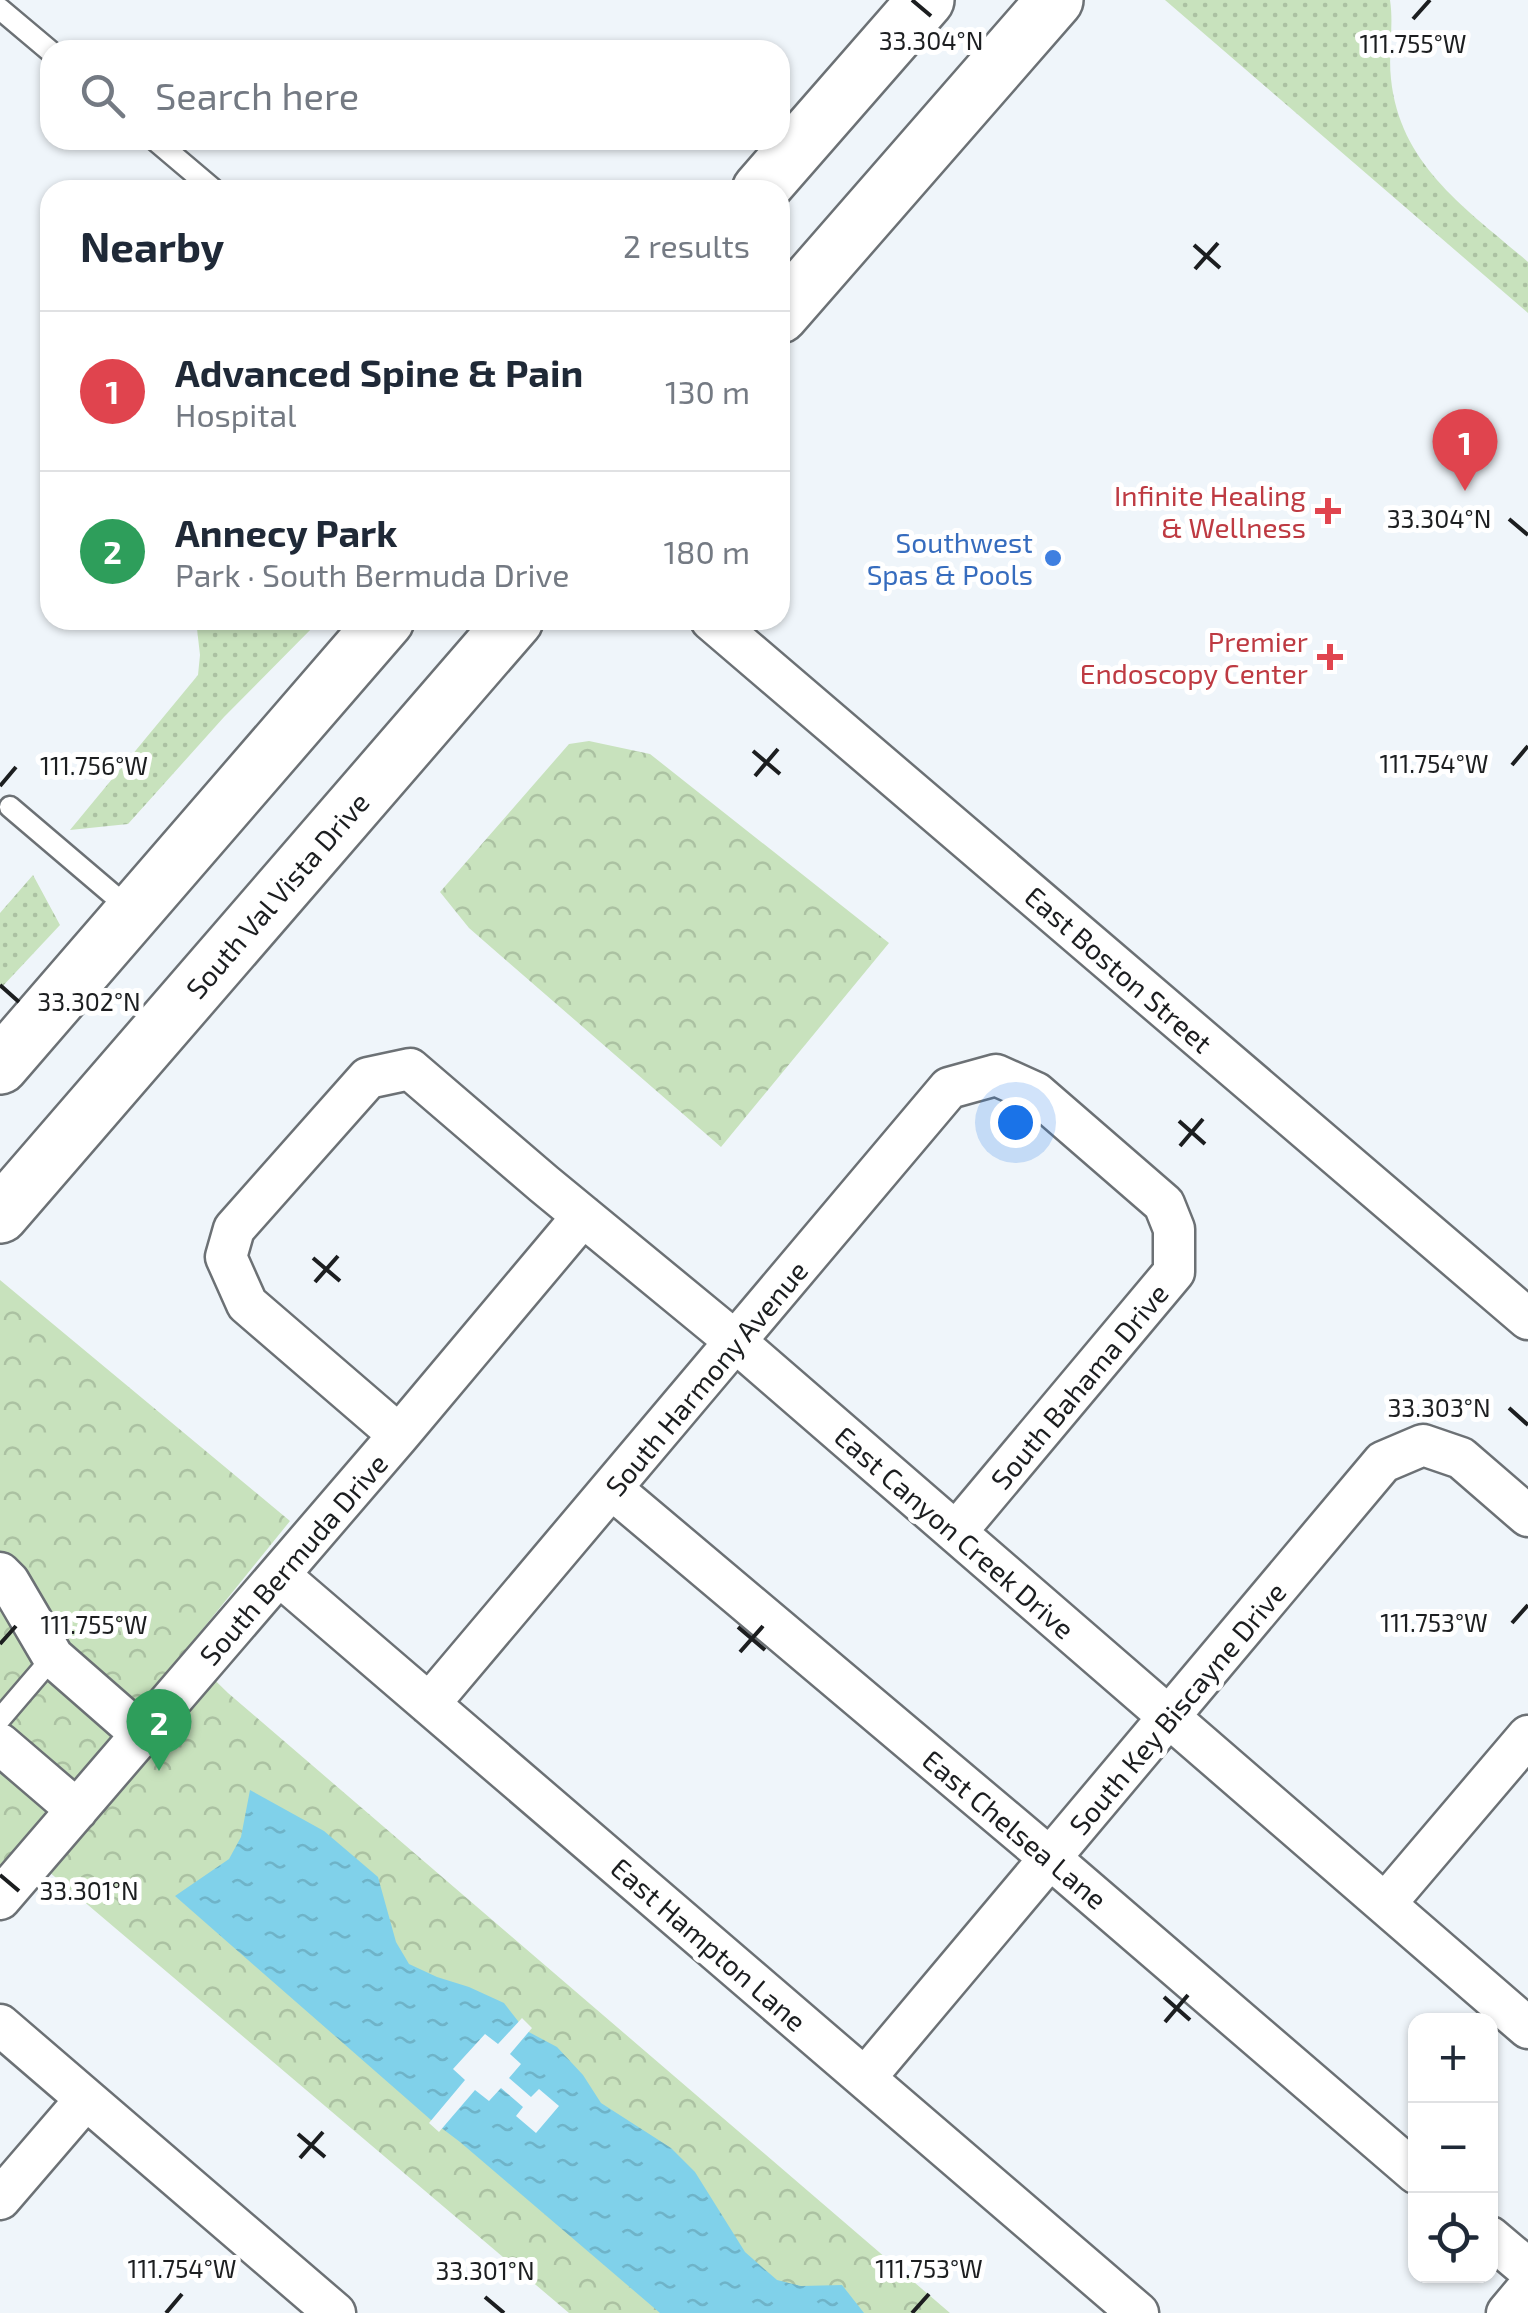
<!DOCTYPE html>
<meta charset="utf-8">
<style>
body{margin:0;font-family:"Exo 2",sans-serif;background:#f2f2f3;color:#1f2937}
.controls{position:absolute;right:30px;bottom:30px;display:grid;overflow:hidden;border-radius:20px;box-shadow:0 2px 8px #0004}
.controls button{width:90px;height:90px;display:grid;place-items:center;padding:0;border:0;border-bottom:2px solid #e0e1e3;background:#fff;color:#1f2937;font:50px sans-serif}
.you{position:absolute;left:1015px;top:1122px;width:35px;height:35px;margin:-25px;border:8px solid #fff;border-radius:50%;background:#1a73e8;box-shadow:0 0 0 15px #1a73e833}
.badge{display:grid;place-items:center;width:65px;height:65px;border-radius:50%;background:#111827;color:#fff;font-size:32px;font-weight:700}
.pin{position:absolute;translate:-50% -82px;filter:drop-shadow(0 2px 5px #0008)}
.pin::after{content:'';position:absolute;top:52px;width:35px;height:30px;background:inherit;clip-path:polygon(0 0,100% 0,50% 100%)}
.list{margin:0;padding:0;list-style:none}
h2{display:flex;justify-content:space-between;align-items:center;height:130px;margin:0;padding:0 40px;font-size:42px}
h2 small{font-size:32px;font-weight:400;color:#747a83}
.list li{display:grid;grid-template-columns:65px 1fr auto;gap:30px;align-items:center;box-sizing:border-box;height:160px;padding:0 40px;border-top:2px solid #e0e1e3}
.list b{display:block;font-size:38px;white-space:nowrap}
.list p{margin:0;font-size:32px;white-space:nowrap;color:#747a83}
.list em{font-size:32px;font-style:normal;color:#747a83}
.icon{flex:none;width:55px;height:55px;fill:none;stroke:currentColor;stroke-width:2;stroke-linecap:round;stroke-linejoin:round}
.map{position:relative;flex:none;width:1528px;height:2313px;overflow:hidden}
.search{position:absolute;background:#fff;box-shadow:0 2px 8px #0004;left:40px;top:40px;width:750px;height:110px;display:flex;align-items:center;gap:25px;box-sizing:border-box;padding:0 35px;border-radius:30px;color:#747a83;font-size:38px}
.panel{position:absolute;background:#fff;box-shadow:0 2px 8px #0004;left:40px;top:180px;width:750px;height:450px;border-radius:30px}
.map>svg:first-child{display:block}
</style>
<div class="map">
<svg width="1528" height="2313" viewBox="0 0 1528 2313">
<defs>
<pattern id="grass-dots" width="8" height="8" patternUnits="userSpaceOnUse" patternTransform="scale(2.5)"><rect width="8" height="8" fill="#c8e2bd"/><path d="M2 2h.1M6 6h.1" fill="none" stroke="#abc1a2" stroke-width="1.8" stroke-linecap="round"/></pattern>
<pattern id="park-crowns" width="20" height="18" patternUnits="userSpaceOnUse" patternTransform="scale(2.5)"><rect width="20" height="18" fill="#c8e2bd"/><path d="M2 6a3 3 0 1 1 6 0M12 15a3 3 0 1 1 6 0" fill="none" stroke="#abc1a2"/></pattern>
<pattern id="water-ripples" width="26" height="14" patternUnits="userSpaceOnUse" patternTransform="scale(2.5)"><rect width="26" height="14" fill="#80d1ea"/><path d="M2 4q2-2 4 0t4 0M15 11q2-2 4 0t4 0" fill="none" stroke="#6eb3c8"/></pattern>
</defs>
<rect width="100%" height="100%" fill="#eff5fa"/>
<path fill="url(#grass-dots)" d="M 1165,0 L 1390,0 C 1394,26 1388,53 1391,79 C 1400,166 1467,209 1528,262 L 1528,313 Z
M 196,620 L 320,620 L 224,717 L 128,824 L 70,830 L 198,675 L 200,655 Z
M 33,875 L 60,925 L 0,989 L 0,913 Z"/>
<path fill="url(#park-crowns)" d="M 589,741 L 650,754 L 889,943 L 721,1147 L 469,928 L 440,892 L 569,744 Z
M 0,1280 L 290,1521 L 185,1651 L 228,1693 L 950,2313 L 569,2313 L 22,1849 L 0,1873 Z"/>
<path fill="url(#water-ripples)" d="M 250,1790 L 324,1831 L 378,1877 L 396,1942 L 409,1964 L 437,1977 L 469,1987 L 504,2003 L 525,2030 L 557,2047 L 583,2075 L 601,2103 L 671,2148 L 695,2172 L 745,2252 L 777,2280 L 801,2286 L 842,2285 L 864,2313 L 660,2313 L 460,2142 L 431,2120 L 175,1896 L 229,1859 L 241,1837 Z"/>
<path fill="#eff5fa" d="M 522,2018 L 532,2028 L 510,2054 L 521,2064 L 509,2078 L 531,2097 L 539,2089 L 559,2106 L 536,2133 L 516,2116 L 523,2107 L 501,2088 L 489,2101 L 475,2090 L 439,2132 L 429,2123 L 465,2080 L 453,2069 L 485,2034 L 498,2044 Z"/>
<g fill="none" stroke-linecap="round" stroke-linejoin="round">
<defs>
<path id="lane" d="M 0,9 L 50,51
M 155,140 L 214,190
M 10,807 L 131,910
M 0,1719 L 53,1657"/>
<path id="street" d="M 711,620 L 1528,1319
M 399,1435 L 247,1304 L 226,1257 L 234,1229 L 368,1078 L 410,1069 L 544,1184 L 736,1342 L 1528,2028
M 612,1489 L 1051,1859 L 1416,2173
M 0,1573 L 9,1582 L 53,1657 L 141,1734
M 279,1575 L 1138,2313
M 429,1704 L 949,1088 L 996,1075 L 1036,1093 L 1164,1204 L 1174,1229 L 1174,1272 L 956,1532
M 0,1744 L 77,1810
M 0,1899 L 399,1435 L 583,1216
M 1385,1904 L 1528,1736
M 0,2025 L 335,2313
M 865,2078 L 1383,1462 L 1423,1445 L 1461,1458 L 1528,1516
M 0,2199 L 86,2099
M 1490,2237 L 1528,2269
M 1507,2313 L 1528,2288"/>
<path id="secondary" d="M 760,190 L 926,0
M 780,315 L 1055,0
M 0,1066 L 386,620
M 0,1215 L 515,620"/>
</defs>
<use href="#lane" stroke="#6c7175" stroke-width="25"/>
<use href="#street" stroke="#6c7175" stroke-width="45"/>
<use href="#secondary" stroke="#6c7175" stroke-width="60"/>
<use href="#lane" stroke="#fff" stroke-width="20"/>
<use href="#street" stroke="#fff" stroke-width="40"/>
<use href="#secondary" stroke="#fff" stroke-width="55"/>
</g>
<path fill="none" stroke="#1c1e20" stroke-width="4" d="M 912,0 L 931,16M 1413,19 L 1430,0M 1194,245 L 1220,268M 1195,269 L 1218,243M 1509,519 L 1528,535M 753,751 L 780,774M 1512,765 L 1528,746M 755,776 L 778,749M 0,786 L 16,767M 0,985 L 19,1002M 1179,1121 L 1205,1144M 1180,1146 L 1203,1119M 313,1258 L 340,1281M 315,1282 L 338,1256M 1509,1408 L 1528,1425M 1512,1623 L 1528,1605M 738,1627 L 765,1650M 0,1644 L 16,1626M 740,1652 L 763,1626M 0,1875 L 19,1891M 1164,1997 L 1190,2020M 1165,2022 L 1188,1995M 298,2134 L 325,2157M 300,2158 L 323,2132M 485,2297 L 504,2313M 166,2313 L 182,2294M 912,2313 L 929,2294"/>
<g fill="#e0444e" stroke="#fff" stroke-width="4">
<path d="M1323 496h10v10h10v10h-10v10h-10v-10h-10v-10h10z"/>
<path d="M1325 642h10v10h10v10h-10v10h-10v-10h-10v-10h10z"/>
</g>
<circle fill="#3f7fe0" stroke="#fff" stroke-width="4" cx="1053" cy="558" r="10"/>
<g text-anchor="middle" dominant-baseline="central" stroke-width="10" stroke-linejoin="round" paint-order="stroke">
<g font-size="28" fill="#be3a42" stroke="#fff" text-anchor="end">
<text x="1306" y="495">Infinite Healing<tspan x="1306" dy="32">&amp; Wellness</tspan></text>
<text x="1308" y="641">Premier<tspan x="1308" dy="32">Endoscopy Center</tspan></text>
</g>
<g font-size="28" fill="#366cbe" stroke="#fff" text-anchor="end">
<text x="1033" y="542">Southwest<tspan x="1033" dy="32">Spas &amp; Pools</tspan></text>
</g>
<g font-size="28" fill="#1c1e20" stroke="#fff">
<text transform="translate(277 895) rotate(-49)">South Val Vista Drive</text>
<text transform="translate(1119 969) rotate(41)">East Boston Street</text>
<text transform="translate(706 1378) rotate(-50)">South Harmony Avenue</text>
<text transform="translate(1079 1386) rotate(-50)">South Bahama Drive</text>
<text transform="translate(955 1532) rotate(41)">East Canyon Creek Drive</text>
<text transform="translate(293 1559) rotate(-49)">South Bermuda Drive</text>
<text transform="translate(1177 1708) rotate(-50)">South Key Biscayne Drive</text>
<text transform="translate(1015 1829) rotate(40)">East Chelsea Lane</text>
<text transform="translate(709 1944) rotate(41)">East Hampton Lane</text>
</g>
</g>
<g font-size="25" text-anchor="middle" fill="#1c1e20" stroke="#fff" stroke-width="10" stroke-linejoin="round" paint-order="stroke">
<text x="931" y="50">33.304°N</text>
<text x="1413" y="53">111.755°W</text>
<text x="1439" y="528">33.304°N</text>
<text x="1434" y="773">111.754°W</text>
<text x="94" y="775">111.756°W</text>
<text x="89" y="1011">33.302°N</text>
<text x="1439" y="1417">33.303°N</text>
<text x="1434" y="1632">111.753°W</text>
<text x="94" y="1634">111.755°W</text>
<text x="89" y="1900">33.301°N</text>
<text x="182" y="2278">111.754°W</text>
<text x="929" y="2278">111.753°W</text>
<text x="485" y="2280">33.301°N</text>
</g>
</svg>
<div class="controls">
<button>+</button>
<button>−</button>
<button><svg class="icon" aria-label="locate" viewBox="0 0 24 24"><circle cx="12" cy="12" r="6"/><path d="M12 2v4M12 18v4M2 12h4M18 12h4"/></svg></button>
</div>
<div class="you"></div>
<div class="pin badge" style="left:1465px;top:491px;background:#e0444e">1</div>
<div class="pin badge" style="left:159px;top:1771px;background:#2e9e5b">2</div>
<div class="search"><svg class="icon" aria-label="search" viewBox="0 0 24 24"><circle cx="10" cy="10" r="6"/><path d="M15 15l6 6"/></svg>Search here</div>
<section class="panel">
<h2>Nearby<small>2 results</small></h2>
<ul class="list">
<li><span class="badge" style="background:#e0444e">1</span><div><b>Advanced Spine &amp; Pain</b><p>Hospital</p></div><em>130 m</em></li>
<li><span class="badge" style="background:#2e9e5b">2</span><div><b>Annecy Park</b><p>Park · South Bermuda Drive</p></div><em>180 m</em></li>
</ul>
</section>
</div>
